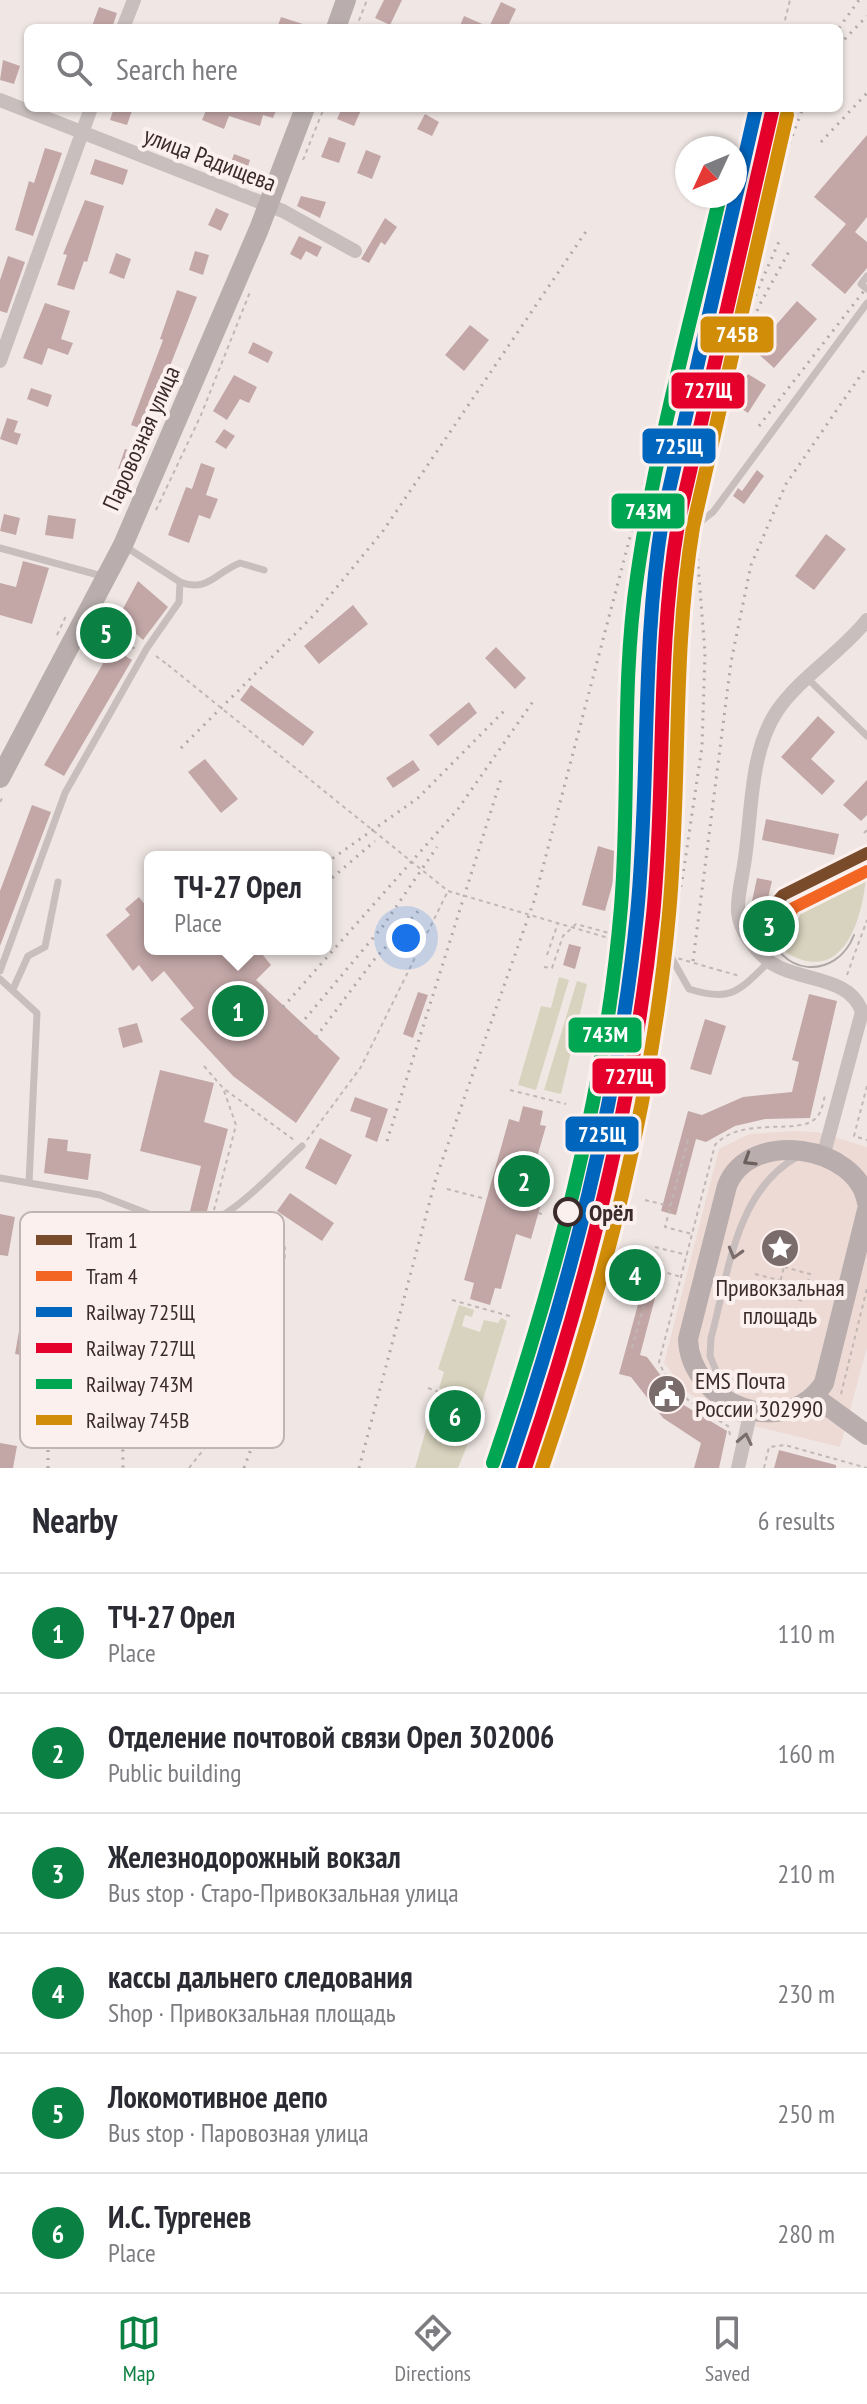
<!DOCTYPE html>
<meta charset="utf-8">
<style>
body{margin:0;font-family:"PT Sans Narrow",sans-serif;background:#f2f2f3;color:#2b2b33}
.compass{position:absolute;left:675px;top:136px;width:72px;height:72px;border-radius:50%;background:#fff;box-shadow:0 2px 6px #0004;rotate:226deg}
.you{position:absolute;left:406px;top:938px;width:28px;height:28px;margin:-20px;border:6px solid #fff;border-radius:50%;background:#1a73e8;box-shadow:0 0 0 12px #1a73e833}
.badge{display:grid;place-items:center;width:52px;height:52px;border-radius:50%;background:#0b8043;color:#fff;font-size:26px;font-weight:700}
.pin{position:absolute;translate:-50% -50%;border:4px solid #fff;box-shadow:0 2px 8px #0006}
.popup{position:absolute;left:144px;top:851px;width:188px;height:104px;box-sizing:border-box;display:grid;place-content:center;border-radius:12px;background:#fff;filter:drop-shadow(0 2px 6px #0005);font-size:26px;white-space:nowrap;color:#7c7c81}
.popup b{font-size:30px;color:#2b2b33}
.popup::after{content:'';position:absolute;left:50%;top:100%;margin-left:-16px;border:16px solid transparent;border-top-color:#fff}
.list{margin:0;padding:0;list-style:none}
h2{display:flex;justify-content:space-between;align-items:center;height:104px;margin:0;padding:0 32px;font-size:34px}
h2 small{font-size:26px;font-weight:400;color:#7c7c81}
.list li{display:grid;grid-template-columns:52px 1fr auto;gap:24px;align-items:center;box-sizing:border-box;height:120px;padding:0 32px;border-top:2px solid #e1e1e2}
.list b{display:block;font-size:30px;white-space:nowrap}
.list p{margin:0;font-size:26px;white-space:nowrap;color:#7c7c81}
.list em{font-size:26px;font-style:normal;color:#7c7c81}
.icon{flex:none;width:44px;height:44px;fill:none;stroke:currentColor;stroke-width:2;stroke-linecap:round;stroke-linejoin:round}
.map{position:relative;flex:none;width:867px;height:1468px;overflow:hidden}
.search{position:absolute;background:#fff;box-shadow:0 2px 6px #0004;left:24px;right:24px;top:24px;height:88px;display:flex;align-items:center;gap:20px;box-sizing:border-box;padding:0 28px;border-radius:12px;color:#7c7c81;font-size:30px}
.sheet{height:824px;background:#fff}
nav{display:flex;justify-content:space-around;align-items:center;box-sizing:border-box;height:112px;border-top:2px solid #e1e1e2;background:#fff;font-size:22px;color:#7c7c81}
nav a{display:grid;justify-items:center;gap:4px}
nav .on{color:#0b8043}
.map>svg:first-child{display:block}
</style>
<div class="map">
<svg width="867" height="1468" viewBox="0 0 867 1468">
<rect width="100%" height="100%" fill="#f0e7e4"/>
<path fill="#d7d3be" d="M 867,858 C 867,902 850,990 787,953 L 773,927 L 781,903 Z
M 559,977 L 569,980 L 536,1090 L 518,1085 L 541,1006 L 551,1008 Z
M 577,981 L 587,984 L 561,1094 L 544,1090 Z
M 459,1305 L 474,1310 L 472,1317 L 465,1315 L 462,1326 L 480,1332 L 484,1320 L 498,1323 L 501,1318 L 507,1321 L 482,1403 L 439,1388 L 444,1372 L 438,1369 Z
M 436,1395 L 480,1413 L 458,1468 L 415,1468 Z"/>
<path fill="#eedad4" d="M 793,1131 L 817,1132 L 867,1147 L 867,1348 L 840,1447 L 725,1419 L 687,1392 L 664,1363 L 719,1149 L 749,1134 Z"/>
<path fill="#c3a7a7" d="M 384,0 L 402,0 L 390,25 L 375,18 Z
M 501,2 L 516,9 L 507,28 L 459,28 L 464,16 L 489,27 Z
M 99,7 L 117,13 L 112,28 L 92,26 Z
M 281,17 L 309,26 L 309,28 L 277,28 Z
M 3,60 L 20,66 L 14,84 L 0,80 Z
M 114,108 L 133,108 L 127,125 L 110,120 Z
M 207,108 L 277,108 L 273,118 L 263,115 L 260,126 L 229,116 L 224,129 L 202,120 Z
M 342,108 L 362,108 L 354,126 L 337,119 Z
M 425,114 L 439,122 L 432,136 L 417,129 Z
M 867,135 L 867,217 L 855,232 L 867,242 L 867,268 L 845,294 L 811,265 L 846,224 L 814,197 Z
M 329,137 L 346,143 L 339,163 L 321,157 Z
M 45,148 L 62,153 L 33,236 L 15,230 L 29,181 L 34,183 Z
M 366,150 L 381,156 L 372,179 L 357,173 Z
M 234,154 L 250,160 L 244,179 L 227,174 Z
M 95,159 L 128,170 L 123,185 L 90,174 Z
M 301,196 L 326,202 L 320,218 L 297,206 Z
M 85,200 L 104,206 L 87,262 L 84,261 L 74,290 L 57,285 L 67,255 L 63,254 Z
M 216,208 L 229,214 L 221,231 L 208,225 Z
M 385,218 L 397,227 L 385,245 L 381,242 L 369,263 L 361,259 Z
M 299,236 L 322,247 L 317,257 L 306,251 L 301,260 L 290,254 Z
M 195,251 L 209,255 L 203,275 L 189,270 Z
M 116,253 L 131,259 L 124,279 L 109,273 Z
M 8,256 L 25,262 L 7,313 L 0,311 L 0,280 Z
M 177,290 L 197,297 L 145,430 L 131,425 L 163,340 L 160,339 Z
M 797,301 L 817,319 L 774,368 L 754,350 Z
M 45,303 L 70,311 L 61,339 L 73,343 L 68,355 L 48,348 L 42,365 L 23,358 Z
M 470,325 L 489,340 L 464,371 L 445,355 Z
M 253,342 L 273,352 L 268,363 L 248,353 Z
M 748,374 L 766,385 L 748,413 L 731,402 Z
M 234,375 L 257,387 L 249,403 L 240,399 L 227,420 L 213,411 Z
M 31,388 L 52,395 L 48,407 L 27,399 Z
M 7,418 L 18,421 L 14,432 L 21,434 L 17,445 L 0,439 Z
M 224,429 L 235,436 L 226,449 L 215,442 Z
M 125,449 L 140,454 L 132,474 L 118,469 Z
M 201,463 L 215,468 L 206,495 L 218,499 L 210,519 L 199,515 L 189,543 L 168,535 L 186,487 L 192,489 Z
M 757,470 L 764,476 L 744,504 L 733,496 L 738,488 L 742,491 Z
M 4,514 L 20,518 L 16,535 L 0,531 Z
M 48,515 L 76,519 L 73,539 L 45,535 Z
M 826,534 L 846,549 L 814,590 L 795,576 Z
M 23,561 L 49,568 L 32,624 L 0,615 L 0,583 L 16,587 Z
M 138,581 L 168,607 L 143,640 L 118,618 Z
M 353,605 L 368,624 L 319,664 L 304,646 Z
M 496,647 L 526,678 L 515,689 L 485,658 Z
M 112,648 L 132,660 L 64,776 L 44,765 Z
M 251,685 L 314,732 L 303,746 L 240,700 Z
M 469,702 L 477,713 L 438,746 L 429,735 Z
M 818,716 L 835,732 L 811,759 L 835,781 L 822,795 L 781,757 Z
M 205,759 L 238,799 L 221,813 L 188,772 Z
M 413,760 L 420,770 L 393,788 L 386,778 Z
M 867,780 L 867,815 L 861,821 L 843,805 Z
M 32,805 L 51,812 L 0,946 L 0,891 Z
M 766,819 L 839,834 L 834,855 L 762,840 Z
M 598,846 L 621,853 L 605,911 L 582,905 Z
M 757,878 L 772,881 L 762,924 L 752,922 L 757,902 L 752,901 Z
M 139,897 L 150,911 L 150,949 L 258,949 L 271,965 L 256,980 L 340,1058 L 296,1123 L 233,1076 L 180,1019 L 194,1008 L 164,971 L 152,982 L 139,965 L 133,971 L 106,935 L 130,915 L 125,909 Z
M 569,944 L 581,947 L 575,969 L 563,965 Z
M 418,992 L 428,995 L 413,1038 L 403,1034 Z
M 809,994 L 837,1001 L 810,1118 L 765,1119 L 735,1126 L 706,1142 L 696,1139 L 676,1215 L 661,1211 L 688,1111 L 702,1115 L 743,1097 L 792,1092 L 799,1062 L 792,1060 Z
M 705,1019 L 726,1026 L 711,1075 L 690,1069 Z
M 137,1023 L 143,1042 L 123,1048 L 118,1028 Z
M 160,1070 L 214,1083 L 204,1122 L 228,1129 L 206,1215 L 190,1211 L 201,1166 L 140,1151 Z
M 355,1097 L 388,1109 L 377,1142 L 365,1137 L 371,1118 L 350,1111 Z
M 523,1106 L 543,1111 L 540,1125 L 546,1126 L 529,1185 L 545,1190 L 531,1239 L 516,1234 L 501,1289 L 495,1288 L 490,1305 L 470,1299 L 474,1283 L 464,1280 L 509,1119 L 519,1122 Z
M 48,1138 L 68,1140 L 67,1151 L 91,1154 L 88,1180 L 44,1173 Z
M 320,1138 L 352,1155 L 336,1185 L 305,1168 Z
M 290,1193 L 334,1223 L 322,1241 L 277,1211 Z
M 0,1214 L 15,1217 L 8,1256 L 0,1255 Z
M 157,1234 L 211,1249 L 192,1321 L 200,1323 L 182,1391 L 163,1386 L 180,1321 L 160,1315 L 174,1262 L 151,1256 Z
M 248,1241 L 278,1251 L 260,1304 L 231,1294 Z
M 645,1279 L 659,1283 L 640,1355 L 647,1357 L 682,1404 L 727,1431 L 719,1468 L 694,1468 L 701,1443 L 663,1418 L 631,1377 L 619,1374 Z
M 62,1311 L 83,1314 L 70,1394 L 32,1388 L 37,1358 L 15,1354 L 19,1331 L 58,1338 Z
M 0,1443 L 17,1446 L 13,1468 L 0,1468 Z
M 779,1450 L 836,1465 L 836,1468 L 774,1468 Z"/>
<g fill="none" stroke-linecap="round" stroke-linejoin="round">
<path stroke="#c1b7b5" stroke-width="2" stroke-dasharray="4 4" stroke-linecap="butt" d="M 356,28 L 367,0
M 783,28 L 790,0
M 303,160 L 324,108
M 156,510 L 201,415 L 250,292
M 687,519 L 692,438 L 712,368 L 711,339 L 764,108
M 57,635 L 66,616
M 91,644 L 136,648
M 156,656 L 168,665
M 0,802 L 4,795
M 864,833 L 867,830
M 547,955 L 558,923
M 544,967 L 552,968 L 563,936 L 576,924 L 657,946
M 718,970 L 740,976
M 847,975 L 867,920
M 585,1019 L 616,1026
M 204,1066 L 223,1088 L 294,1140
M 867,1086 L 854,1136 L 867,1140
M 510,1090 L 566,1104
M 307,1140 L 361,1067 L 448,891
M 688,1140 L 665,1227 L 692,1234
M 447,1189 L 486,1199
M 623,1194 L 628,1196 L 624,1214
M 573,1200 L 578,1181 L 583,1182
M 645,1200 L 670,1206
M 214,1210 L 236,1125 L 223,1088
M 538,1213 L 542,1214
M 561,1245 L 557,1263 L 562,1264
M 655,1247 L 687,1255
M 784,1267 L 810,1274 L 803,1301 L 777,1294 Z
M 755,1274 L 779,1280
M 602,1275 L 607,1276 L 612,1259
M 624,1280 L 648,1287
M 807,1287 L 828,1293
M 452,1300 L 513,1317
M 632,1348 L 654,1269 L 681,1277
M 428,1388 L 487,1410
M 841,1394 L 867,1288
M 730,1435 L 728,1426 C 700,1409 672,1394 659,1362 L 715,1145 C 742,1115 799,1136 816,1118 C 822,1112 823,1103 825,1095
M 189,1468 L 258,1381 L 258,1367 L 236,1338 C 257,1314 291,1277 284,1242 L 222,1227
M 764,1468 L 769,1447 L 785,1445 L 867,1468"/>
<path stroke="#c8bebd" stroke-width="7" d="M 867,276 L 861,284 L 867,289
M 0,548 L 102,576
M 180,582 C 208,593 216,572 240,563 L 264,570
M 808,679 L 867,736
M 770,961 C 739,990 733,1003 689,989 L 666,948 L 660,918 L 687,532 L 713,512 L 867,303
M 0,971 L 65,793 L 147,648 L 179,602 L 180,582 L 126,547
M 0,979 L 37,1013 L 29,1183 L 100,1195 L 185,1228 C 224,1229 274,1171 302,1146
M 13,989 L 28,956 L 45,947 L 58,882
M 0,1178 L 29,1183
M 723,1387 L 710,1356 L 711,1338 C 728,1276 735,1191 797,1157"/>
<path stroke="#c8bebd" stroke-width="14" d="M 123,28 L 134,0
M 0,100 L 283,211 L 355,251
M 0,361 L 91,108
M 823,1157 L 862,1012 C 850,975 798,982 770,962 C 755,950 740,932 738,912 C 737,895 743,875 745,858 C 752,811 750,751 777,711 C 801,676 841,653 867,620
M 738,1468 L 751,1410"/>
<path stroke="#b9aead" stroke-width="20" d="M 336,28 L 346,0
M 0,778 L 123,545 L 259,229 L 305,108
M 867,1203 C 858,1145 749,1128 727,1186 L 688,1339 C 690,1404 786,1442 824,1383 L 867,1210
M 815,1397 L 867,1435"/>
<path stroke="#b0a8a7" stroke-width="2" d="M 769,926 C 776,976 836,982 854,935"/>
<path stroke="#b0a8a7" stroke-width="3" stroke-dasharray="2 6" stroke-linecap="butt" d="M 839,28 L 859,0
M 839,45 L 867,16
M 780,124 L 790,108
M 821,142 L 867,93
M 778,173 L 803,108
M 739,332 L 781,237
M 723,392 L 759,306 L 791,248
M 759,426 L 867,287
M 181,748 L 314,615 L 383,531 L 589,227
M 326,863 L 418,798 L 504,711
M 326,883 L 375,841
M 693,961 L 731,662 L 751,565 L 786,484 L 867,366
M 283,1007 L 458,809 L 534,700
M 649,1019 L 682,881 L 702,747 L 705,653 L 693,501 L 695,461 L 744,276
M 300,1025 L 383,926 L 437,847
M 316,1037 L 373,961 L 422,907
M 387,1141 L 502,776
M 112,1258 L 122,1366 L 123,1468
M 48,1468 L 48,1408
M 244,1468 L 280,1371
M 359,1468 L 436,1178 L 534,901 L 720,196"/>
<path stroke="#c1b7b5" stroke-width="2" stroke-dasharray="4 4" stroke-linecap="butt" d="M 168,665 L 448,891 L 718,970"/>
<defs>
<path id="rail-1" d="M 508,1468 C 569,1288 618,1104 637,914 C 650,783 641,651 662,521 L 756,108"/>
<path id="rail-2" d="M 525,1468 C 586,1288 633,1105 653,916 C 666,785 656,654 678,524 L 772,112"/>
<path id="rail-3" d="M 493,1463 C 554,1283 605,1097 621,907 C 630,798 621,685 637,577 C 655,449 691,322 720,196"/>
<path id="rail-4" d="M 542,1468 C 603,1289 652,1103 669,914 C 681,785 672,655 693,527 L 787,115"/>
</defs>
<use href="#rail-1" stroke="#fbf0ed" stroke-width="20"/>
<use href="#rail-2" stroke="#fbf0ed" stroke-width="20"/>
<use href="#rail-3" stroke="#fbf0ed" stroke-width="20"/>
<use href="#rail-4" stroke="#fbf0ed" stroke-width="20"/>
<use href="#rail-1" stroke="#0065bd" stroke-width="14"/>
<use href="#rail-2" stroke="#e4002b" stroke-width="14"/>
<use href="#rail-3" stroke="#00a651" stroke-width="14"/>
<use href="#rail-4" stroke="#d18d08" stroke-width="14"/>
<defs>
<path id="tram-1" d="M 769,926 L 775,904 L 783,895 L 867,853"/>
<path id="tram-2" d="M 784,930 L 793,908 L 867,871"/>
</defs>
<use href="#tram-1" stroke="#fbf0ed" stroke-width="18"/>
<use href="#tram-2" stroke="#fbf0ed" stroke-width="18"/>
<use href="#tram-1" stroke="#7a4b2a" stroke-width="12"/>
<use href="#tram-2" stroke="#f26522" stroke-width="12"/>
</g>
<defs><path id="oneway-chevron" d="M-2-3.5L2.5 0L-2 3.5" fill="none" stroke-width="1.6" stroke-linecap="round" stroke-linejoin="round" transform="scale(2)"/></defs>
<use stroke="#6d5f5e" href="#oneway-chevron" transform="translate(749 1160) rotate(148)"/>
<g stroke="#7a6d6c">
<use href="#oneway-chevron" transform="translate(735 1253) rotate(106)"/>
<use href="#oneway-chevron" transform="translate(745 1439) rotate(-78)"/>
</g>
<defs>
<symbol id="sight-disc" viewBox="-11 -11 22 22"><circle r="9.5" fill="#7a6c6b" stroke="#fbf0ed"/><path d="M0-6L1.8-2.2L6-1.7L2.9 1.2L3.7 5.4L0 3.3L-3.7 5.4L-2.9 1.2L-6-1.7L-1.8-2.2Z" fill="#fff"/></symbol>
<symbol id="civic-disc" viewBox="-11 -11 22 22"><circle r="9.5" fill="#7a6c6b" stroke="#fbf0ed"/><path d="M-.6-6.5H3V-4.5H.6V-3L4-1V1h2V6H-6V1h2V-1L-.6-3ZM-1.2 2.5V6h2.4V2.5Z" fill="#fff"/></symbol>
</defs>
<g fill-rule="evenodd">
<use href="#sight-disc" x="758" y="1226" width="44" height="44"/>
<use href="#civic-disc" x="645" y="1372" width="44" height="44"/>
</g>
<circle fill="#fbf0ed" stroke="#3a2a2a" stroke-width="4" cx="568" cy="1212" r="13"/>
<g text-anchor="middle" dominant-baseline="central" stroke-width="8" stroke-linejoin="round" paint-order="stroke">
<g font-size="24" fill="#3a2a2a" stroke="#fbf0ed">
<text transform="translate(210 159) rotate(21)">улица Радищева</text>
<text transform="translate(141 438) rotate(-66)">Паровозная улица</text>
</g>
<g font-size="24" font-weight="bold" fill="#3a2a2a" stroke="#fbf0ed" text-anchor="start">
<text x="589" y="1212">Орёл</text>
</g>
<g font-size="24" fill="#3a2a2a" stroke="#fbf0ed">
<text x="780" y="1287">Привокзальная<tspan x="780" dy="28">площадь</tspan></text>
<text x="695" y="1380" text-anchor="start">EMS Почта<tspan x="695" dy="28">России 302990</tspan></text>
</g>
</g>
<rect x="20" y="1212" width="264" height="236" rx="12" fill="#fbf0ed" stroke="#c1b5b2" stroke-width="2"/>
<rect x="36" y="1235" width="36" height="10" fill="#7a4b2a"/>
<rect x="36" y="1271" width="36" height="10" fill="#f26522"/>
<rect x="36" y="1307" width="36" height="10" fill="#0065bd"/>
<rect x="36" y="1343" width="36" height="10" fill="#e4002b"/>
<rect x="36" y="1379" width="36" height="10" fill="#00a651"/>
<rect x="36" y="1415" width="36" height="10" fill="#d18d08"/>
<g font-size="22" fill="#3a2a2a">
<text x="86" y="1248">Tram 1</text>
<text x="86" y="1284">Tram 4</text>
<text x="86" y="1320">Railway 725Щ</text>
<text x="86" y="1356">Railway 727Щ</text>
<text x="86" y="1392">Railway 743М</text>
<text x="86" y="1428">Railway 745В</text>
</g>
<g stroke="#fbf0ed" stroke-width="3">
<rect x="699" y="315" width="76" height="39" rx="8" fill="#d18d08"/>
<rect x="670" y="371" width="76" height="39" rx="8" fill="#e4002b"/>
<rect x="641" y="427" width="76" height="38" rx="8" fill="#0065bd"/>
<rect x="610" y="492" width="76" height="38" rx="8" fill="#00a651"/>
<rect x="567" y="1016" width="76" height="38" rx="8" fill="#00a651"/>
<rect x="591" y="1057" width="76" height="38" rx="8" fill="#e4002b"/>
<rect x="564" y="1115" width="76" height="38" rx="8" fill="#0065bd"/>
</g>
<g font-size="22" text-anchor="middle" font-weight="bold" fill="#fff">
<text x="737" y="342">745В</text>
<text x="708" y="398">727Щ</text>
<text x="679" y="454">725Щ</text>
<text x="648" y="519">743М</text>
<text x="605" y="1042">743М</text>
<text x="629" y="1084">727Щ</text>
<text x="602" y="1142">725Щ</text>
</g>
</svg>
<svg class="compass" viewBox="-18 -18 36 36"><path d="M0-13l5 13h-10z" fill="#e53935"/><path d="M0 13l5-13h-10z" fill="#7c7c81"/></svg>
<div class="you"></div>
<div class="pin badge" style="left:238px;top:1011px">1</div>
<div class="popup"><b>ТЧ-27 Орел</b>Place</div>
<div class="pin badge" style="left:524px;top:1181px">2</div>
<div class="pin badge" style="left:769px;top:926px">3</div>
<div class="pin badge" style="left:635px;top:1275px">4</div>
<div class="pin badge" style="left:106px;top:633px">5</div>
<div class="pin badge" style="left:455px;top:1416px">6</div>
<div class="search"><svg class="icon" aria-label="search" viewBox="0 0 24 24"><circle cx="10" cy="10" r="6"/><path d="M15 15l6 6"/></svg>Search here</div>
</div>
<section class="sheet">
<h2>Nearby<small>6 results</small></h2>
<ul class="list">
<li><span class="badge">1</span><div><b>ТЧ-27 Орел</b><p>Place</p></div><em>110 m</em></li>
<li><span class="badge">2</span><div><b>Отделение почтовой связи Орел 302006</b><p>Public building</p></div><em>160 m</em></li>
<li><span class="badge">3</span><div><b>Железнодорожный вокзал</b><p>Bus stop · Старо-Привокзальная улица</p></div><em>210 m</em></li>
<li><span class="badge">4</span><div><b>кассы дальнего следования</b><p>Shop · Привокзальная площадь</p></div><em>230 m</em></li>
<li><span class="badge">5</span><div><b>Локомотивное депо</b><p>Bus stop · Паровозная улица</p></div><em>250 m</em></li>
<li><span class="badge">6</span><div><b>И.С. Тургенев</b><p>Place</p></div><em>280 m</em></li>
</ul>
</section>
<nav>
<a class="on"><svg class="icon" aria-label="map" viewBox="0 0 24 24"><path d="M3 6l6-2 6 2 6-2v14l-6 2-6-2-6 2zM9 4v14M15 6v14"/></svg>Map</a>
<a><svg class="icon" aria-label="directions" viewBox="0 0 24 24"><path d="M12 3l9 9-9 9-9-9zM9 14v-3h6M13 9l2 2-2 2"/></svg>Directions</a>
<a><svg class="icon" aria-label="saved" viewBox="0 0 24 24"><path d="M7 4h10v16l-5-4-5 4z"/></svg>Saved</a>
</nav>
